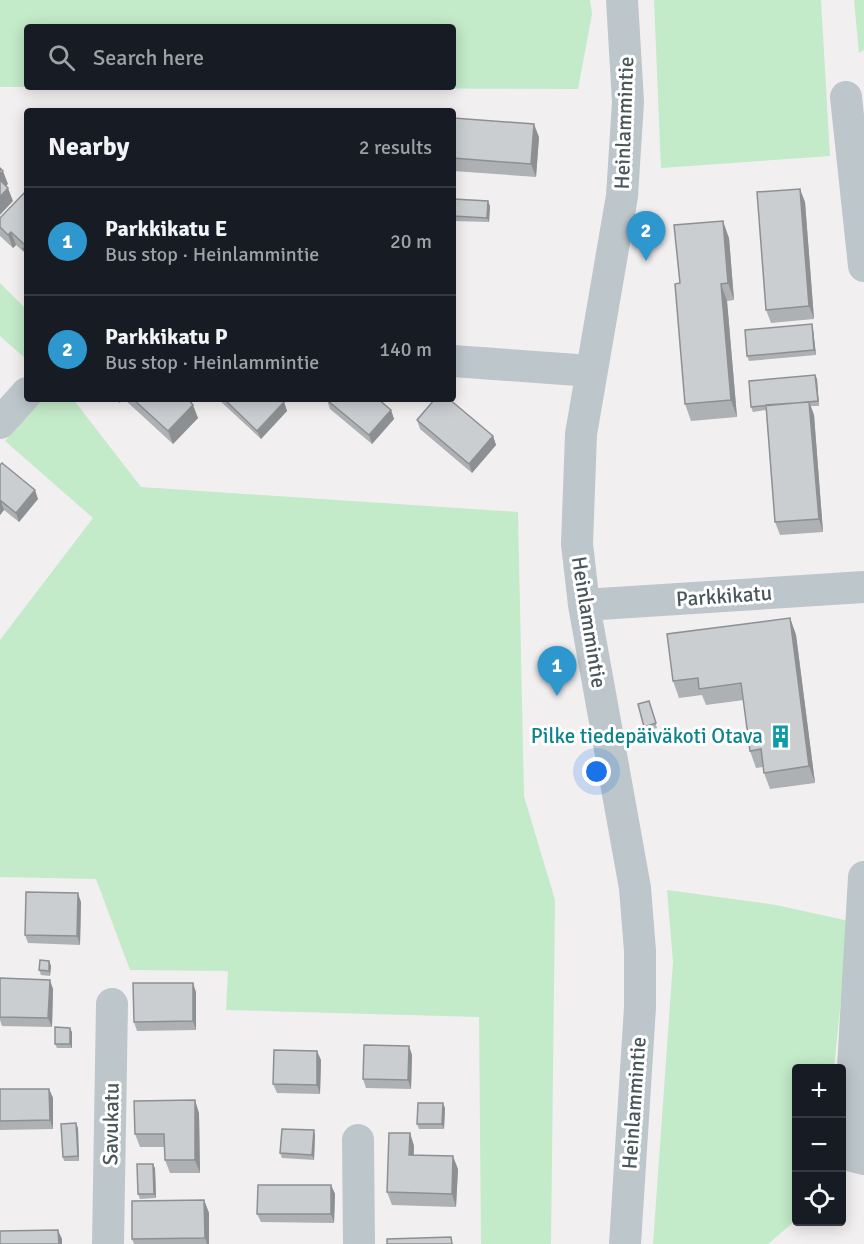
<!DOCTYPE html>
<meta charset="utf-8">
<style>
body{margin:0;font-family:Signika,sans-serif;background:#242831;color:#f1f3f6}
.controls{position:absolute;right:18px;bottom:18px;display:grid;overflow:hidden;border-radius:6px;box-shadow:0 3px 15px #0003}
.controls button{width:54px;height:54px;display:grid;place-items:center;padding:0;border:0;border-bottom:2px solid #363941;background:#171b24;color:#f1f3f6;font:30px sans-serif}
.you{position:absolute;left:597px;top:772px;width:21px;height:21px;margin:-15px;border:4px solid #fff;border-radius:50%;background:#1a73e8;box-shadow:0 0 0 9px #1a73e833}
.badge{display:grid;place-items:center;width:39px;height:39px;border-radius:50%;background:#2e97cd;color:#fff;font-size:20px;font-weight:700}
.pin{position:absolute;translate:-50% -50px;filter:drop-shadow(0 2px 3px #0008)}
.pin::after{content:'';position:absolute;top:32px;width:21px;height:18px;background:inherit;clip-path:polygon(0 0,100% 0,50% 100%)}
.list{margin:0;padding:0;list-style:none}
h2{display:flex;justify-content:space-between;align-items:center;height:78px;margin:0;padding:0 24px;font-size:26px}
h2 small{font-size:20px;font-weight:400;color:#9ea1a6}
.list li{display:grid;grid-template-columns:39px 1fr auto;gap:18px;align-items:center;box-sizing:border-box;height:108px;padding:0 24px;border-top:2px solid #363941}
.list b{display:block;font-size:22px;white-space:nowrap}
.list p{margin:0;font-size:20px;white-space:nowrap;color:#9ea1a6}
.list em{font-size:20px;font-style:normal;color:#9ea1a6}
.icon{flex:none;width:33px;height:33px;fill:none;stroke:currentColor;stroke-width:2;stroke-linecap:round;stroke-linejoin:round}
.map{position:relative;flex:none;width:864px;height:1244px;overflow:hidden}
.search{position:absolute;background:#171b24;box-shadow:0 3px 15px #0003;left:24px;top:24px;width:432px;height:66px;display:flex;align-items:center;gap:15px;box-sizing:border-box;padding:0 21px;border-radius:6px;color:#9ea1a6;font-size:22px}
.panel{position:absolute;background:#171b24;box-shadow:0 3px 15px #0003;left:24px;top:108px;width:432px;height:294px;border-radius:6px}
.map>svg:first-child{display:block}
</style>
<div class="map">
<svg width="864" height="1244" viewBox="0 0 864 1244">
<rect width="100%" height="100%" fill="#f2eff0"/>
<path fill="#c3eac9" d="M 0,0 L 590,0 L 592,14 L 578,89 L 51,87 L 453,87 L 453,27 L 27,27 L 27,87 L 0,87 Z
M 654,0 L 821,0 L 830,156 L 661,168 Z
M 854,0 L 864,0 L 864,50 L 859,53 Z
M 0,283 L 27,310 L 27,360 L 0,336 Z
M 42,399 L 73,399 L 141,487 L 518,512 L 524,796 L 555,900 L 551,1244 L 481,1244 L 479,1017 L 226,1010 L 228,971 L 130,970 L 96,879 L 0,877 L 0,640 L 93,518 L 5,441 Z
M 667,890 L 776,905 L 849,921 L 834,1068 L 796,1068 L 796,1220 L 768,1244 L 653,1244 L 673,962 Z"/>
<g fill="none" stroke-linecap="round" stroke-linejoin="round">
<path stroke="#bdc6ca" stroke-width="32" d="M 622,0 L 628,102 L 622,196 L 581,434 L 577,544 L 584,605 L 635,888 L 640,951 L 640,1007 L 625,1244
M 846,97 L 864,266
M 453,361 L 591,371
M 0,423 L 27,393
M 584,605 L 864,587
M 864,877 L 848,1155 L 864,1159
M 358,1140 L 359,1244
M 108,1244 L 112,1004"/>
</g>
<path fill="#aeb1b3" d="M 453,118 L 539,137 L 536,177 L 453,171 Z
M 27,196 L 27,260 L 24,252 L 16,245 L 13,248 L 0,236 L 0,218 Z
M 453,199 L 490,206 L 489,222 L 453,221 Z
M 805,202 L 814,319 L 771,323 L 766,310 Z
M 729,238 L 734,300 L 727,301 L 737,417 L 691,421 L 685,404 L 680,283 Z
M 812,324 L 813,329 L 816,355 L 749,361 L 747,356 Z
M 815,375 L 817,379 L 819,406 L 811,406 L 814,415 L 823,532 L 780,535 L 775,522 L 766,410 L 753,412 L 751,407 Z
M 124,399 L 188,399 L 198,418 L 173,444 Z
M 218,399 L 281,399 L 284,402 L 287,411 L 261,439 Z
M 327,400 L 391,410 L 394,419 L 372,444 L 330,409 Z
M 417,420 L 493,436 L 496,445 L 472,473 L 420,429 Z
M 0,465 L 38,499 L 19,522 L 4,510 L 0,515 Z
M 790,618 L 796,635 L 815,783 L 770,789 L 764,773 L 763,767 L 756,768 L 750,751 L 744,700 L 706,705 L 702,695 L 679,698 L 673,681 Z
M 649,701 L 657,728 L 646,731 L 638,704 Z
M 81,902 L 80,945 L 28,943 L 25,935 Z
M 49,961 L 51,966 L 50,976 L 41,975 L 39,970 Z
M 0,978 L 53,989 L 52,1027 L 2,1026 L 0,1020 Z
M 196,992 L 196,1030 L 137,1031 L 134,1022 Z
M 72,1032 L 72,1048 L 57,1048 L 55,1044 Z
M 409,1046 L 412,1055 L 411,1089 L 366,1088 L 363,1079 Z
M 321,1060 L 320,1094 L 277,1093 L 273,1084 Z
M 0,1089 L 49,1089 L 53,1098 L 53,1129 L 0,1130 Z
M 445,1108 L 444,1129 L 419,1129 L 417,1124 Z
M 199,1113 L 200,1173 L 170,1173 L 165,1160 L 165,1147 L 140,1147 L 135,1134 Z
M 78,1128 L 79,1161 L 64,1161 L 63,1157 Z
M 410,1133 L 414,1146 L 414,1155 L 458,1169 L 456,1207 L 392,1205 L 387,1192 Z
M 315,1135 L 314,1160 L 282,1158 L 280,1153 Z
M 155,1168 L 156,1198 L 140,1199 L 138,1194 Z
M 331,1185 L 335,1194 L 334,1223 L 261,1222 L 257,1214 Z
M 204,1200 L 209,1213 L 209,1244 L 134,1244 L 132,1239 Z"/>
<path fill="#8d9092" d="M 534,124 L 539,137 L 536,177 L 531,164 Z
M 3,171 L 8,184 L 2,190 L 0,184 L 0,174 Z
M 8,188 L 13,201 L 0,215 L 0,197 Z
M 800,189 L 805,202 L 814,319 L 809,306 Z
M 488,201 L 490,206 L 489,222 L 487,218 Z
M 723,221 L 729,238 L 734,300 L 728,283 Z
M 11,232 L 16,245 L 13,248 L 8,235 Z
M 721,284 L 727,301 L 737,417 L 731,400 Z
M 812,324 L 813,329 L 816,355 L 814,350 Z
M 815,375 L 817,379 L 819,406 L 818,401 Z
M 117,399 L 124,399 L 119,403 Z
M 284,402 L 287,411 L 261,439 L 257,431 Z
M 809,402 L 814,415 L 823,532 L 819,519 Z
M 193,405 L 198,418 L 173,444 L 168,431 Z
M 391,410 L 394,419 L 372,444 L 369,435 Z
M 493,436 L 496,445 L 472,473 L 469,464 Z
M 35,490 L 38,499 L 19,522 L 16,513 Z
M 1,501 L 4,510 L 0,515 L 0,503 Z
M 790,618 L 796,635 L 815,783 L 809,766 Z
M 78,893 L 81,902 L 80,945 L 77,936 Z
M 49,961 L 51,966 L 50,976 L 49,971 Z
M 50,980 L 53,989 L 52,1027 L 48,1018 Z
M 193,983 L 196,992 L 196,1030 L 193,1021 Z
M 70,1028 L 72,1032 L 72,1048 L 70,1044 Z
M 409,1046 L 412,1055 L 411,1089 L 408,1080 Z
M 317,1051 L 321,1060 L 320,1094 L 317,1085 Z
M 49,1089 L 53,1098 L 53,1129 L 50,1120 Z
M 195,1100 L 199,1113 L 200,1173 L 195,1160 Z
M 443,1103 L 445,1108 L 444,1129 L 442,1124 Z
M 76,1123 L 78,1128 L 79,1161 L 78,1156 Z
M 314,1130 L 315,1135 L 314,1160 L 312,1155 Z
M 410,1133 L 414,1146 L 413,1168 L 409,1155 Z
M 453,1156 L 458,1169 L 456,1207 L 452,1194 Z
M 153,1164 L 155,1168 L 156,1198 L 154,1194 Z
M 331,1185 L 335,1194 L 334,1223 L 331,1214 Z
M 204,1200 L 209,1213 L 209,1244 L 207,1244 L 205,1238 Z
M 58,1230 L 62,1239 L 62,1244 L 59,1244 Z"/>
<path fill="#caced0" stroke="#8d9092" stroke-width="1.5" d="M 453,118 L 534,124 L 531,164 L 453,158 Z
M 0,168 L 3,171 L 0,174 Z
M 0,180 L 8,188 L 0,197 Z
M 800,189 L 809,306 L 766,310 L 757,192 Z
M 24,193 L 27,196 L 27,253 L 23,249 L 26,246 L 11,232 L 8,235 L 0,227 L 0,218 Z
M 453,199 L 488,201 L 487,218 L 453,216 Z
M 723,221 L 728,283 L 721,284 L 731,400 L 685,404 L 675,284 L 680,283 L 674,225 Z
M 812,324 L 814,350 L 747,356 L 745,330 Z
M 815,375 L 818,401 L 751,407 L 749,381 Z
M 133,399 L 188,399 L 193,405 L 168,431 Z
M 224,399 L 281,399 L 284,402 L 257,431 Z
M 328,399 L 378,399 L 391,410 L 369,435 L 327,400 Z
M 435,399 L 449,399 L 493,436 L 469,464 L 417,420 Z
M 809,402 L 819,519 L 775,522 L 766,405 Z
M 2,463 L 35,490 L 16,513 L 1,501 L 0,503 L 0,465 Z
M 790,618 L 809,766 L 764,773 L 761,749 L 750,751 L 741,683 L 699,689 L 698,678 L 673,681 L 667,634 Z
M 649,701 L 656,723 L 644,727 L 638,704 Z
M 26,892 L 78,893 L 77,936 L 25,935 Z
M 40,960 L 49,961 L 49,971 L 39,970 Z
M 0,978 L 50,980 L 48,1018 L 0,1017 Z
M 133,983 L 193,983 L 193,1021 L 134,1022 Z
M 55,1027 L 70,1028 L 70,1044 L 55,1044 Z
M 364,1045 L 409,1046 L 408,1080 L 363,1079 Z
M 274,1050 L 317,1051 L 317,1085 L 273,1084 Z
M 0,1089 L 49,1089 L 50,1120 L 0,1121 Z
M 195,1100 L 195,1160 L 165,1160 L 164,1134 L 135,1134 L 134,1101 Z
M 418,1103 L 443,1103 L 442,1124 L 417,1124 Z
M 76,1123 L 78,1156 L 63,1157 L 61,1124 Z
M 282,1129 L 314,1130 L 312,1155 L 280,1153 Z
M 389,1133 L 410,1133 L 409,1155 L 453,1156 L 452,1194 L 387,1192 Z
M 137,1164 L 153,1164 L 154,1194 L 138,1194 Z
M 258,1185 L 331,1185 L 331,1214 L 257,1214 Z
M 204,1200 L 205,1238 L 132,1239 L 132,1201 Z
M 58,1230 L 59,1244 L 0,1244 L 0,1231 Z
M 451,1237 L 452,1244 L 387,1244 L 387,1239 Z"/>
<defs>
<symbol id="building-bare" viewBox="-9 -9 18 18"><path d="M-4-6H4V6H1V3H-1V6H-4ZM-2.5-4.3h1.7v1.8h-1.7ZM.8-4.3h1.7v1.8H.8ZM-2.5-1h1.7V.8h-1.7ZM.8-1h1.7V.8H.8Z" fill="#0f9aa8" stroke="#fff" stroke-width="2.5" paint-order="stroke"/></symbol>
</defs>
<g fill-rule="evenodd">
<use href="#building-bare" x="764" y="720" width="33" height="33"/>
</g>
<g text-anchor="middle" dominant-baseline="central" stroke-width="6" stroke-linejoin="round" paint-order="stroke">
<g font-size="21" fill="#49565a" stroke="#fff">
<text transform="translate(624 123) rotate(-88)">Heinlammintie</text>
<text transform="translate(724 596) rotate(-4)">Parkkikatu</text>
<text transform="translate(589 622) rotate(81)">Heinlammintie</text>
<text transform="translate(634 1103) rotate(-86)">Heinlammintie</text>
<text transform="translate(111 1124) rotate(-89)">Savukatu</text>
</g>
<g font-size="21" fill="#0d838f" stroke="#fff" text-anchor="end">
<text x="763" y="736">Pilke tiedepäiväkoti Otava</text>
</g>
</g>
</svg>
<div class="controls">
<button>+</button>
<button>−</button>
<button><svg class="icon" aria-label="locate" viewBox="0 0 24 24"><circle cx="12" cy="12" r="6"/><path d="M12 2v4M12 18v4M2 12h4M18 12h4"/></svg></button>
</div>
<div class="you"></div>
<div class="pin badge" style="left:557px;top:696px">1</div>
<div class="pin badge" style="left:646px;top:261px">2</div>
<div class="search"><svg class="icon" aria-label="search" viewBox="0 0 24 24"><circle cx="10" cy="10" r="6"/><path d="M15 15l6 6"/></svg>Search here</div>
<section class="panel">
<h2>Nearby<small>2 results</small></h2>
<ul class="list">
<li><span class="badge">1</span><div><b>Parkkikatu E</b><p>Bus stop · Heinlammintie</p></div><em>20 m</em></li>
<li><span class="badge">2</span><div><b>Parkkikatu P</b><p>Bus stop · Heinlammintie</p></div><em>140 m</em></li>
</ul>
</section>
</div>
